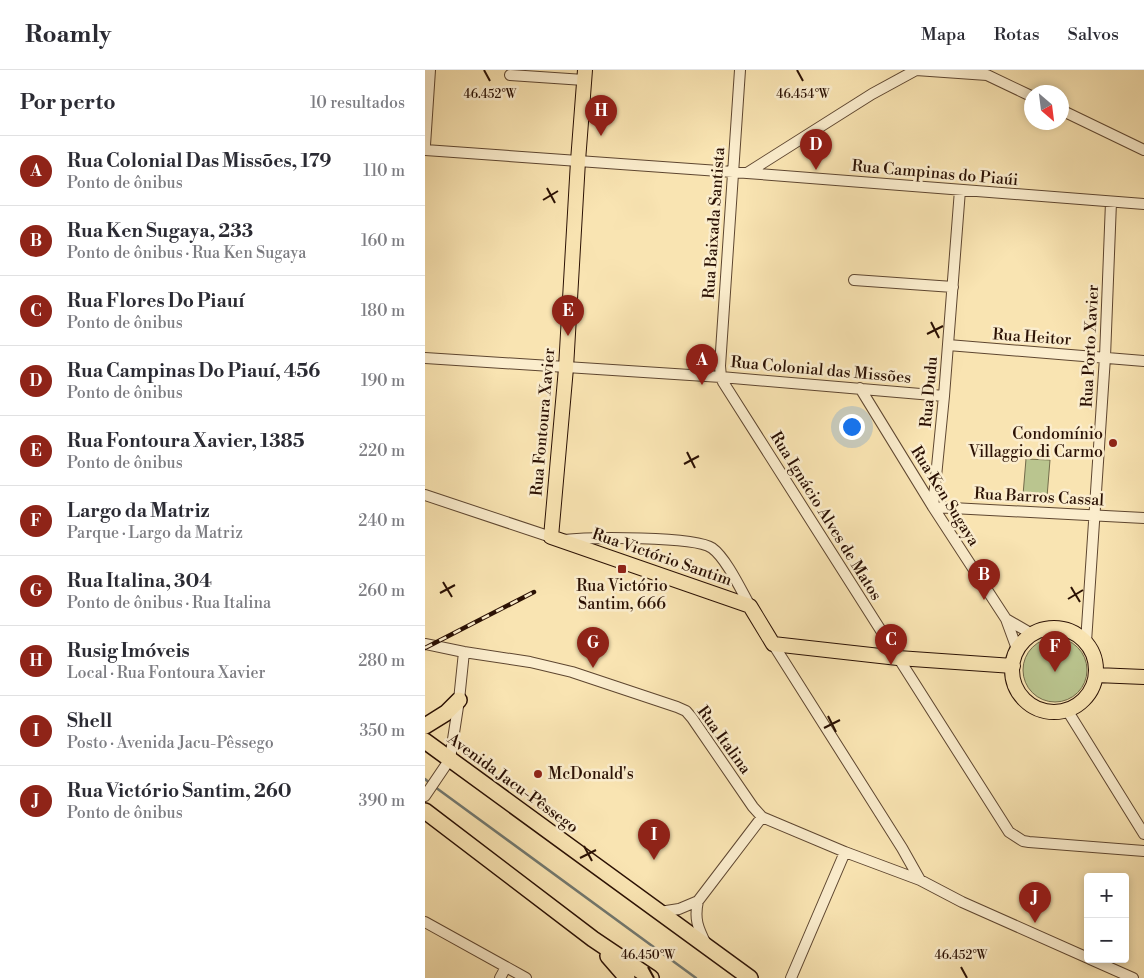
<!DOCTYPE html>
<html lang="pt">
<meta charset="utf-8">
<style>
body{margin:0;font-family:"Libre Bodoni",serif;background:#f7f7f7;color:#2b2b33}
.controls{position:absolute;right:15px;bottom:15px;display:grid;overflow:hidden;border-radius:5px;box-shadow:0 2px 8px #0003}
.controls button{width:45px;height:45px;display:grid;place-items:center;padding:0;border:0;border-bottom:1px solid #e1e1e2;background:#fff;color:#2b2b33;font:25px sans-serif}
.compass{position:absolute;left:599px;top:15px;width:45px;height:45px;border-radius:50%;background:#fff;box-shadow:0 2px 8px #0003;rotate:152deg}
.you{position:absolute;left:426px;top:356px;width:18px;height:18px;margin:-12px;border:4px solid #fff;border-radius:50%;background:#1a73e8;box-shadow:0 0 0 8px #1a73e833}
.badge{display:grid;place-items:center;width:32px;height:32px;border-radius:50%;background:#8f2418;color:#fff;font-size:16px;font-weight:700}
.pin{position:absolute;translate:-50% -41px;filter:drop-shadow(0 1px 2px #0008)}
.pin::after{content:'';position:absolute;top:26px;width:18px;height:15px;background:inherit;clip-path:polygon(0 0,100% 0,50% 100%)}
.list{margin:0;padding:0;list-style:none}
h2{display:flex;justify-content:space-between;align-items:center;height:65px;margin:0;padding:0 20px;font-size:21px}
h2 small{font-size:16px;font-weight:400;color:#7c7c81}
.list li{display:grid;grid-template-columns:32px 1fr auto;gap:15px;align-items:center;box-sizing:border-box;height:70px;padding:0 20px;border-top:1px solid #e1e1e2}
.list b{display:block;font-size:19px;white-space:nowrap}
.list p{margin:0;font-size:16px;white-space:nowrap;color:#7c7c81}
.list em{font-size:16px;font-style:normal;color:#7c7c81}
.map{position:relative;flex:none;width:719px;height:908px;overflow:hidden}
header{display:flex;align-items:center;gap:30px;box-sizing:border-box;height:70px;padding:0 25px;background:#fff;border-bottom:1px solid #e1e1e2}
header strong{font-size:24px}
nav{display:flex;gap:28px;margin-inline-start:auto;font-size:18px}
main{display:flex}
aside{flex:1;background:#fff}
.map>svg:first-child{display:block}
</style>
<header>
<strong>Roamly</strong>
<nav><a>Mapa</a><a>Rotas</a><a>Salvos</a></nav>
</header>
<main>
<aside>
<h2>Por perto<small>10 resultados</small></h2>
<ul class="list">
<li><span class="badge">A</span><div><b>Rua Colonial Das Missões, 179</b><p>Ponto de ônibus</p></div><em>110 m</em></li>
<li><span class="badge">B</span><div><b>Rua Ken Sugaya, 233</b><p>Ponto de ônibus · Rua Ken Sugaya</p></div><em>160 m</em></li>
<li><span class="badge">C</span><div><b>Rua Flores Do Piauí</b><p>Ponto de ônibus</p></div><em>180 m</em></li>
<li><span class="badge">D</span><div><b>Rua Campinas Do Piauí, 456</b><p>Ponto de ônibus</p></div><em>190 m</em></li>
<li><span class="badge">E</span><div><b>Rua Fontoura Xavier, 1385</b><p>Ponto de ônibus</p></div><em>220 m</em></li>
<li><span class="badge">F</span><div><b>Largo da Matriz</b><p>Parque · Largo da Matriz</p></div><em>240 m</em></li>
<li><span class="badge">G</span><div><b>Rua Italina, 304</b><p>Ponto de ônibus · Rua Italina</p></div><em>260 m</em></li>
<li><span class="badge">H</span><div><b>Rusig Imóveis</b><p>Local · Rua Fontoura Xavier</p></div><em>280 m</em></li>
<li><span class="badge">I</span><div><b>Shell</b><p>Posto · Avenida Jacu-Pêssego</p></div><em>350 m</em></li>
<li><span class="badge">J</span><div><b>Rua Victório Santim, 260</b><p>Ponto de ônibus</p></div><em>390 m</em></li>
</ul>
</aside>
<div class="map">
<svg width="719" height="908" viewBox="0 0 719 908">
<rect width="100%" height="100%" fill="#f9e4b2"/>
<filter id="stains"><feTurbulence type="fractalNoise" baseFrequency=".004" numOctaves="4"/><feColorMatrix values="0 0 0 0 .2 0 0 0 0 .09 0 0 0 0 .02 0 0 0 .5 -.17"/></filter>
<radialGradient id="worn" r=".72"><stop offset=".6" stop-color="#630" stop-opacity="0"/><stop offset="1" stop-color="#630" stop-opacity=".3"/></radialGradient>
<path fill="#bac58f" stroke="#726b4a" d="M 601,389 L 625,390 L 622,427 L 598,425 Z
M598 600a32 32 0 1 1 64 0a32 32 0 1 1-64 0Z"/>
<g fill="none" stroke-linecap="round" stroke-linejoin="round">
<path stroke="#72786f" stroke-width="2.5" d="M 0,709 L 6,714
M 10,717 L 271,908"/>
<defs>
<path id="minor" d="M 315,0 L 295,296 L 296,307 L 298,312 L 584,762 L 598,771 L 604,772 L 719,781
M 491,0 L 562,5 L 606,26
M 85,5 L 159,10
M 636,40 L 719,80
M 0,75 L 5,0
M 0,80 L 322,103 L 719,134
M 322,103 L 447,24 L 491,0
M 535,120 L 519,326 L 508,437 L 719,448
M 429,210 L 528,217
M 523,275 L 719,291
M 0,288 L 296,307 L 519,326
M 435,318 L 508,437 L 581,549 L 592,579
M 0,425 L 126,467
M 139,470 C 164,467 270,466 287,478 C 301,488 316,520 325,536
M 581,549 L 607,564
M 661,572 L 680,287 L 686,132
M 0,574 L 39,582 L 105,592 L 147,602 L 252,637 L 261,641 L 267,648 L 328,737 L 337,747 L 420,782 L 495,810 L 537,832 L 663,888
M 348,574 L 477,778 L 495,810
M 642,640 L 719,764
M 0,726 L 25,689 L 34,630 L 39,582
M 235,842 L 254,839 L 273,831
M 0,852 L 101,908
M 281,874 C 273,858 269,849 273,831 L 337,747
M 665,889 L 708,908
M 75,908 L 81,897
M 366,908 L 420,782"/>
<path id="major" d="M 160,0 L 153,91 L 141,298 L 126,467 L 325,536 L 348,574 L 473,588 L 588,596
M587 600a42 42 0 1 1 84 0a42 42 0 1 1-84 0Z
M 671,605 L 719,607"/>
<path id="highway" d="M 0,656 L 21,643 L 34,630
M 0,671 L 325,908
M 0,741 L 168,869 L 226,908
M 183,886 L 202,908"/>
</defs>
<use href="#minor" stroke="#5e4630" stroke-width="12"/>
<use href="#major" stroke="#2b1104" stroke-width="16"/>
<use href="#highway" stroke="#2b1104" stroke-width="18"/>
<use href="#minor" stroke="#fbedcd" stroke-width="10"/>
<use href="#major" stroke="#f9e4b2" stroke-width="14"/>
<use href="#highway" stroke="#f9e4b2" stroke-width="15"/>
<defs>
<path id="rail" d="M 0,578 L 109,522"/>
</defs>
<use href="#rail" stroke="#2b1104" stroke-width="4.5"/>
<use href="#rail" stroke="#fbedcd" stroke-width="2.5" stroke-dasharray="8" stroke-linecap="butt"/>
</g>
<path fill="none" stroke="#2b1104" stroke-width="2" d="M 59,0 L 65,11M 372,0 L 378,11M 122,118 L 130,133M 118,130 L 133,121M 506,252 L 514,268M 502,264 L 518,256M 262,382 L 270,398M 259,394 L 274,386M 18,512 L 27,527M 646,517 L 655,532M 15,523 L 30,515M 643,529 L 658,520M 403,646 L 411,662M 399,658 L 415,650M 159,776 L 167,791M 155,788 L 171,780M 223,897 L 229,908M 536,897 L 542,908"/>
<g fill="#8f2418" stroke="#fbedcd" stroke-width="2">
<circle cx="688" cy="373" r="5"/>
<rect x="192" y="494" width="10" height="10" rx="2.5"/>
<circle cx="113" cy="704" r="5"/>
</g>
<g text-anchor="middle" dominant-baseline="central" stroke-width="5" stroke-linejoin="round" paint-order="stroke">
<g font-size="16" fill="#2b1104" stroke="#fbedcd">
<text transform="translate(510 103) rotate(5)">Rua Campinas do Piaúi</text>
<text transform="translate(289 153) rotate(-86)">Rua Baixada Santista</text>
<text transform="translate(607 267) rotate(4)">Rua Heitor</text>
<text transform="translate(665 276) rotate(-87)">Rua Porto Xavier</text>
<text transform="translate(396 300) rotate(5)">Rua Colonial das Missões</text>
<text transform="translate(504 322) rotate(-85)">Rua Dudu</text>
<text transform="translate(118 352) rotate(-85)">Rua Fontoura Xavier</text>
<text transform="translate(520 426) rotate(58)">Rua Ken Sugaya</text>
<text transform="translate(614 427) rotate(3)">Rua Barros Cassal</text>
<text transform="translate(401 446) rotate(58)">Rua Ignácio Alves de Matos</text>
<text transform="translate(237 487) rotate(19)">Rua Victório Santim</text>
<text transform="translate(299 670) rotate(54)">Rua Italina</text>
<text transform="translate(88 713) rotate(36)">Avenida Jacu-Pêssego</text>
</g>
<g font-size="16" fill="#2b1104" stroke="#fbedcd" text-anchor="end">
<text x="678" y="364">Condomínio<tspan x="678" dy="18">Villaggio di Carmo</tspan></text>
<text x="197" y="516" text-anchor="middle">Rua Victório<tspan x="197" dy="18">Santim, 666</tspan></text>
<text x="123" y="704" text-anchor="start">McDonald's</text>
</g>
</g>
<g font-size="12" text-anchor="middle" fill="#2b1104" stroke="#fbedcd" stroke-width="5" stroke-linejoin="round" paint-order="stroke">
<text x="65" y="28">46.452°W</text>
<text x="378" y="28">46.454°W</text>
<text x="223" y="889">46.450°W</text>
<text x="536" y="889">46.452°W</text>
</g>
<rect width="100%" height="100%" filter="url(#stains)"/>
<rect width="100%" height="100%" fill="url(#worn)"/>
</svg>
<div class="controls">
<button>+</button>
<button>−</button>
</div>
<svg class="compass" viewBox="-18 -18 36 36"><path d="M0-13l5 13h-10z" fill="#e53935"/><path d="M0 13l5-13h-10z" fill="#7c7c81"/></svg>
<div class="you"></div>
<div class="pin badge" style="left:277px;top:315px">A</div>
<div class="pin badge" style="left:559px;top:530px">B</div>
<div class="pin badge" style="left:466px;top:595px">C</div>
<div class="pin badge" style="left:391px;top:100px">D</div>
<div class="pin badge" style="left:143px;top:266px">E</div>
<div class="pin badge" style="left:630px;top:602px">F</div>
<div class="pin badge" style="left:168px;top:598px">G</div>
<div class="pin badge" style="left:176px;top:66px">H</div>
<div class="pin badge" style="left:229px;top:790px">I</div>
<div class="pin badge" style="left:610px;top:853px">J</div>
</div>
</main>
